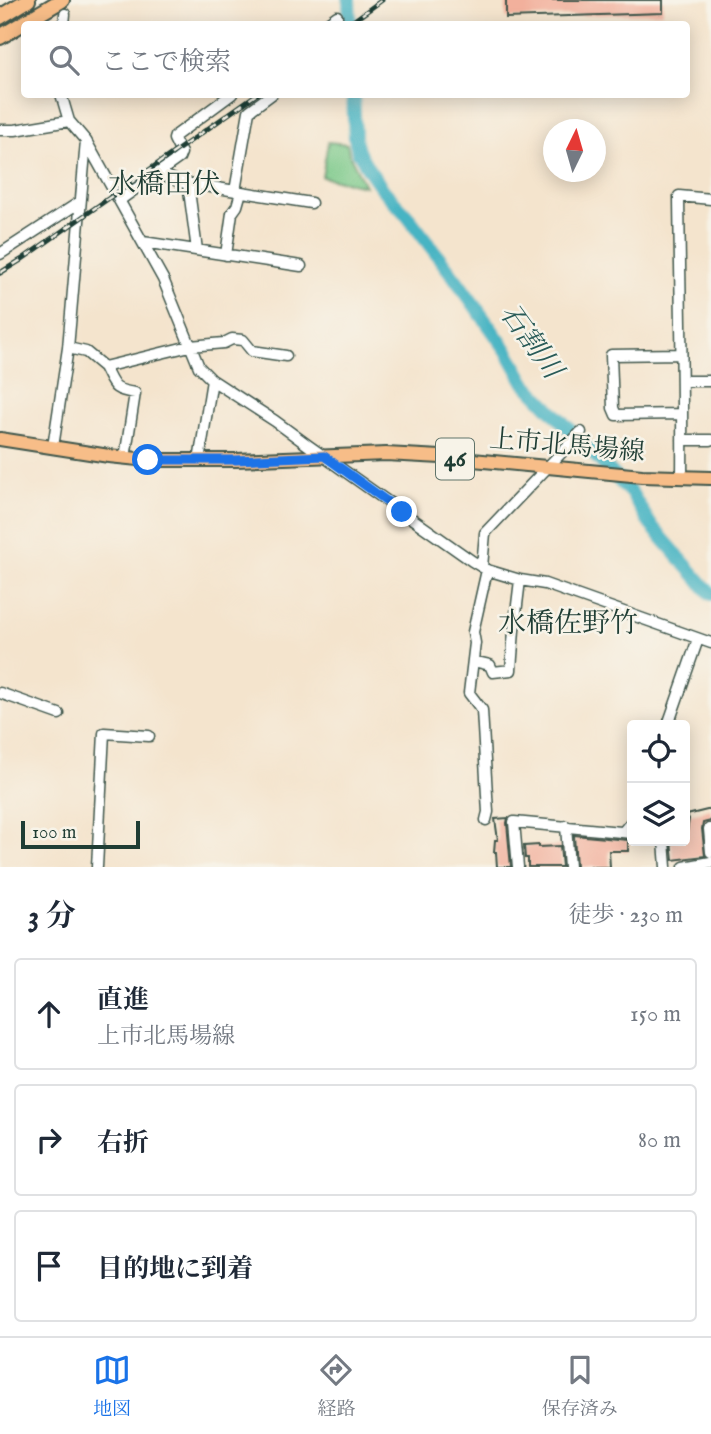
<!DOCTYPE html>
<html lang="ja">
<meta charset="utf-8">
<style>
body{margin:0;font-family:"IM FELL English","Noto Serif JP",serif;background:#f6f6f7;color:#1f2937}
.controls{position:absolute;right:21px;bottom:21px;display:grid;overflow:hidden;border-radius:7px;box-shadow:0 4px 18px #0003}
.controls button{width:63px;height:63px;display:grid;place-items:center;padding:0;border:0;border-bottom:2px solid #e0e1e3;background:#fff;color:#1f2937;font:35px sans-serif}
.compass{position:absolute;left:543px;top:119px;width:63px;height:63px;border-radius:50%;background:#fff;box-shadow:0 4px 18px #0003;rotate:5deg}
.scale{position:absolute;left:21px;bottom:18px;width:119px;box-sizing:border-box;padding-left:7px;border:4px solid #1f3d34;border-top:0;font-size:19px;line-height:24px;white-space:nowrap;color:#1f3d34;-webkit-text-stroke:5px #f7f3e8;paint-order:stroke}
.stop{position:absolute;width:21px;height:21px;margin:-16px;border:5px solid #1a73e8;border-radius:50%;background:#fff}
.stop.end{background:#1a73e8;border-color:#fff;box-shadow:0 2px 7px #0008}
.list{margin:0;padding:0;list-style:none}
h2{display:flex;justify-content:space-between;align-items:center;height:91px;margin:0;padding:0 28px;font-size:30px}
h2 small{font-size:23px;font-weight:400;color:#747a83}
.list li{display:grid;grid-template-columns:46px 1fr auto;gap:21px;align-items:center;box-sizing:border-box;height:112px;margin:0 14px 14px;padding:0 14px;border:2px solid #e0e1e3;border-radius:7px}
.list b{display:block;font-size:26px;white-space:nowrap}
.list p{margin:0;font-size:23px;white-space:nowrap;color:#747a83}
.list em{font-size:23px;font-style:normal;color:#747a83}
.icon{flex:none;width:38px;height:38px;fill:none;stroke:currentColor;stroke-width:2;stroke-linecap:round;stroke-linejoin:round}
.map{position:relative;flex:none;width:711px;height:867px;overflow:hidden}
.search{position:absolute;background:#fff;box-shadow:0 4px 18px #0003;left:21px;right:21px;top:21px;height:77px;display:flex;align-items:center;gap:18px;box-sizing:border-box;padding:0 24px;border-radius:7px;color:#747a83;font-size:26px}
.sheet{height:469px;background:#fff}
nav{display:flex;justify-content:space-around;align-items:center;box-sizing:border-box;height:98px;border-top:2px solid #e0e1e3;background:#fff;font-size:19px;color:#747a83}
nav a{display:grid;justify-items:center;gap:4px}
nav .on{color:#1a73e8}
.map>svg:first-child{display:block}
</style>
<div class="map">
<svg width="711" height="867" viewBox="0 0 711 867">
<rect width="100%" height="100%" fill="#f7f3e8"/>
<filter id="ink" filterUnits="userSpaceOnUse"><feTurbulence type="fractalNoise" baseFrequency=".0143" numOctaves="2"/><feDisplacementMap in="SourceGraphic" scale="14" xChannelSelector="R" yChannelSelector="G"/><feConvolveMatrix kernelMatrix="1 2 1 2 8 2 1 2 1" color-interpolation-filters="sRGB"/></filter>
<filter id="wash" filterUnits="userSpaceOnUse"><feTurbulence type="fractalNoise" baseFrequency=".00686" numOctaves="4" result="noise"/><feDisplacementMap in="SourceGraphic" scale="28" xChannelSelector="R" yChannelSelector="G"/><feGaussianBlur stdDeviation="1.57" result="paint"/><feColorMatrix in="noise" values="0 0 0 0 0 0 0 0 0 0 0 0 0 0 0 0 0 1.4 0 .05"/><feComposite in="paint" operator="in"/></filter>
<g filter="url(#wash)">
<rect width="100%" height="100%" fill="#f4e4cd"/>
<path fill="#79c888" stroke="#4c825e" stroke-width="2" d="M 328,142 L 347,144 L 350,156 L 365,186 L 322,177 Z"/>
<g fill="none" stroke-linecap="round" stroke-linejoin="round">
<path stroke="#47b4c3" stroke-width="14" d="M 349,0 L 350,24
M 353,94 L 355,138 L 358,151 L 369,170 L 384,191 L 406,214 L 460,285 L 507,351 L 525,383 L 632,494 L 650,524 L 711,594"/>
</g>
<g id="blocks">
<path fill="#f2b09c" d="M 506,0 L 663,0 L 663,13 L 506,18 Z
M 711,809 L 711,821 L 703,823 L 702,829 L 705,856 L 673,860 L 671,841 L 685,841 L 685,832 L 687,832 L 689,819 L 687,815 Z
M 508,818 L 507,823 L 511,867 L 497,867 L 496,852 L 494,852 L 495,840 L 498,840 L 495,819 Z
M 574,835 L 628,840 L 628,851 L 609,851 L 610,867 L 576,867 Z
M 539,845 L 539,847 L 560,846 L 562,867 L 528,867 L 528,858 L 525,858 L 524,846 Z"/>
</g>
</g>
<g filter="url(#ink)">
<use href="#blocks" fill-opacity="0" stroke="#3f564b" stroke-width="2"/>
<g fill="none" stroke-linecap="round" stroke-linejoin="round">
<defs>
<path id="minor" d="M 64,24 L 65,14
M 326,24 L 337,16 L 337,24
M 61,94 L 69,121 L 86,141 L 163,279 L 199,367 L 212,380 L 275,421 L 309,446 L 472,561 L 487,570 L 520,580 L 545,584 L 711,643
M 0,130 L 15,130 L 69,121
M 158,173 L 180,182 L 311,203
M 188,183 L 197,250
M 235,191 L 249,111 L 272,94
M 120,200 L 179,158 L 181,153 L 174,139 L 175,136 L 232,94
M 143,242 L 301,266
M 0,254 L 80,202
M 226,255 L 232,213 L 237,206 L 241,192
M 68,348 L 86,352 L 104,367
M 680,354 L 611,355 L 613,408 L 616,415 L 682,414
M 683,381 L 711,381
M 682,440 L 711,440
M 53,447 L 68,348 L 86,141
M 125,458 L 135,393 C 112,390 114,386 104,367 L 190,346 L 224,343 L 232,339 L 243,340 L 252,351 L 286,356
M 199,461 L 212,380
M 682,478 C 683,384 680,290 679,196 L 711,199
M 482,567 L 485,533 L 581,432
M 473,661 L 490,665 L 493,672 L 511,670 L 514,630 L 520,580
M 0,693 L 59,714
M 668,725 L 698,639
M 486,820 L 488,812 L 482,710 L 469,693 L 475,643 L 473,632 L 487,570
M 566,826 L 569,867
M 711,829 L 709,829 L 711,852
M 623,832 L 632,821
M 664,841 L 666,867
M 97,867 L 104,733 L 149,736
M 518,867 L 514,822 L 632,833
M 684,867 L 711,862"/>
<path id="major" d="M 0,439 L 109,456 L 148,460 L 236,460 L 386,454 L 441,457 L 642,476 L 711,478"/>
<path id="highway" d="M 0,17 L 28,0
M 0,37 L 62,0"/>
</defs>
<use href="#minor" stroke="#3f564b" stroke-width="13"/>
<use href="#major" stroke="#3f564b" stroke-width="16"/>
<use href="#highway" stroke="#3f564b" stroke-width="18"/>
<use href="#minor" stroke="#fff" stroke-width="10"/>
<use href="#major" stroke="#f7bd88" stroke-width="12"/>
<use href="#highway" stroke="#f7bd88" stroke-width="14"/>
<defs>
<path id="rail" d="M 349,24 L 382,0
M 0,273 L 21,260 L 257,94"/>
</defs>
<use href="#rail" stroke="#1f3d34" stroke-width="5"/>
<use href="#rail" stroke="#f7f3e8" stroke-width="2.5" stroke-dasharray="8" stroke-linecap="butt"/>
</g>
</g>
<g fill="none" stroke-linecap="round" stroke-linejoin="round" filter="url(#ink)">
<path stroke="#1a73e8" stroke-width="9" d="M 148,460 L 236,460 L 324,456 L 402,512"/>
</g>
<g text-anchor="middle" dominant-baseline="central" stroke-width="5" stroke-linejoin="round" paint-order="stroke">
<rect fill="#f7f3e8" stroke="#60746a" stroke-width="2" x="436" y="438.5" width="38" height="41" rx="5"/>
<g font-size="24" font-weight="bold" fill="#1f3d34">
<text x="455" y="459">46</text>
</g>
<g font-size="26" fill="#1f3d34" stroke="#f7f3e8">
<text transform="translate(567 446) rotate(5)">上市北馬場線</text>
</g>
<g font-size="28" fill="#1f3d34" stroke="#f7f3e8">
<text x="164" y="185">水橋田伏</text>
<text x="568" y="624">水橋佐野竹</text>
</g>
<g font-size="28" font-style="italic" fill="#295b58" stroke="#f7f3e8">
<text transform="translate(530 342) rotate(54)">石割川</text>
</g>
</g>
</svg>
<div class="controls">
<button><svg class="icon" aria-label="locate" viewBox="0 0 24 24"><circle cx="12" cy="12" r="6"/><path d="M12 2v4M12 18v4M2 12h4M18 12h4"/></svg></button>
<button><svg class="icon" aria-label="layers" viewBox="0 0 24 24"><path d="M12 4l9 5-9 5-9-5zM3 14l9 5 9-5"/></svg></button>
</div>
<svg class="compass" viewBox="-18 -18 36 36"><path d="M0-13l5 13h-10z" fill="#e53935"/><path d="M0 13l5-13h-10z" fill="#747a83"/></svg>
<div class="scale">100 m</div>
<div class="stop" style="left:148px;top:460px"></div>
<div class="stop end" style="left:402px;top:512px"></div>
<div class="search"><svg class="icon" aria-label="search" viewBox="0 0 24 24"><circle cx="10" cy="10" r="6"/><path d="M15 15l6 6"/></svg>ここで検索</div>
</div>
<section class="sheet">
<h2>3 分<small>徒歩 · 230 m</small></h2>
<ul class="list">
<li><svg class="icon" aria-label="ahead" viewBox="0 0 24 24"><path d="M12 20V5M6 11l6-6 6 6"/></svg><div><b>直進</b><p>上市北馬場線</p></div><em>150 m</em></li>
<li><svg class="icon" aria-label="right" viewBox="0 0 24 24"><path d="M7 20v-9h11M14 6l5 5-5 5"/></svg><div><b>右折</b></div><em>80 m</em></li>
<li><svg class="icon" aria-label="arrive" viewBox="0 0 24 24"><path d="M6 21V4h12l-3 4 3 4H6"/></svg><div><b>目的地に到着</b></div></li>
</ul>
</section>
<nav>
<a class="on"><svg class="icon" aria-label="map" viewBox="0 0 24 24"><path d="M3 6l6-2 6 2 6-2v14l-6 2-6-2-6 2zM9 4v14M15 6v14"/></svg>地図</a>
<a><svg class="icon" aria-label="directions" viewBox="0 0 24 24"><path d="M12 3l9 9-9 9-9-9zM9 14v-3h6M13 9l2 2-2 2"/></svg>経路</a>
<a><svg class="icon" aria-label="saved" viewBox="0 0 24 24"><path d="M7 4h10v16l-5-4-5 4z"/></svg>保存済み</a>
</nav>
